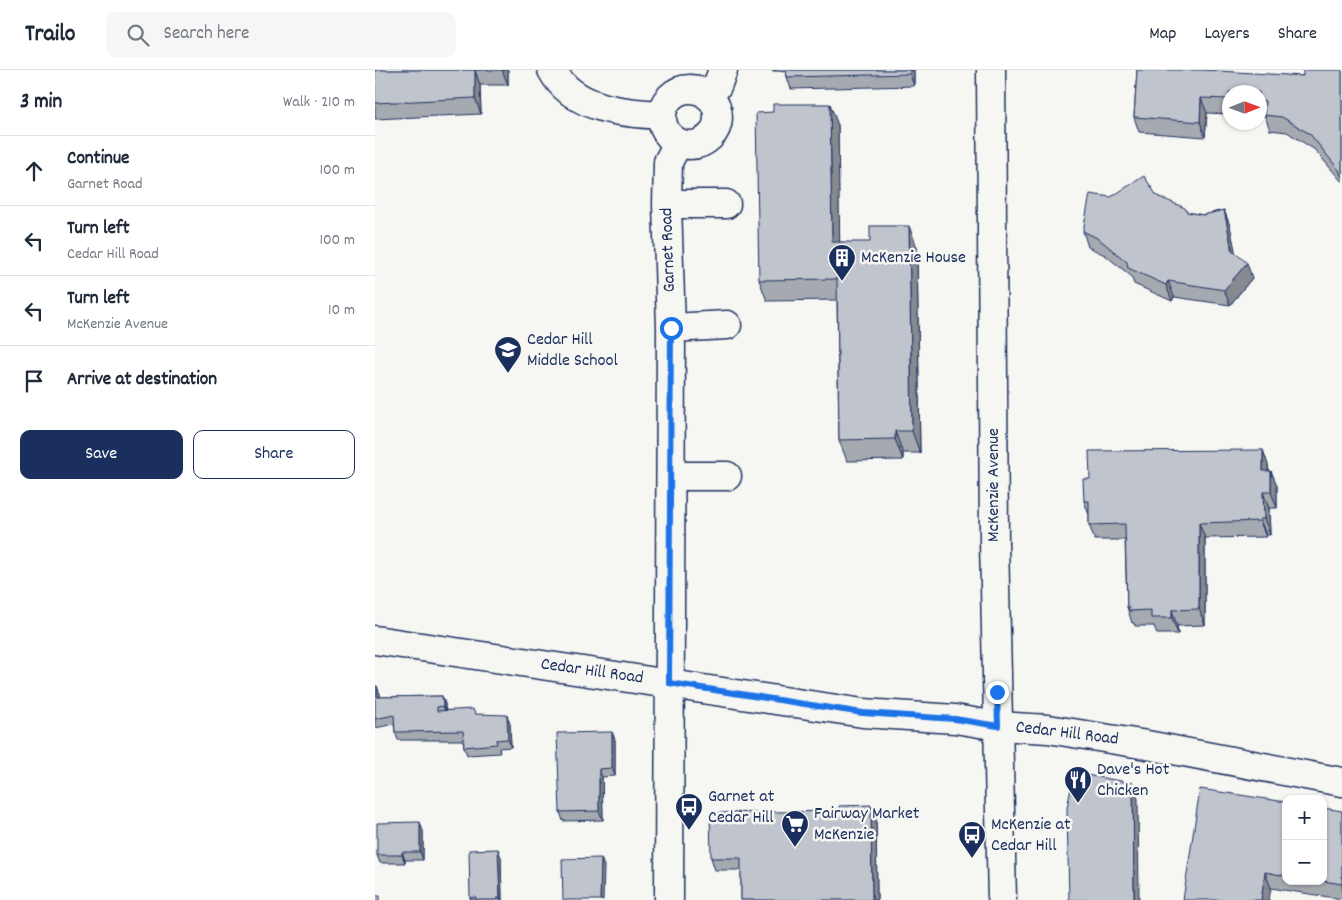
<!DOCTYPE html>
<meta charset="utf-8">
<style>
body{margin:0;font-family:Dekko,sans-serif;background:#f6f6f7;color:#1f2937}
.controls{position:absolute;right:15px;bottom:15px;display:grid;overflow:hidden;border-radius:10px;box-shadow:0 1px 4px #0004}
.controls button{width:45px;height:45px;display:grid;place-items:center;padding:0;border:0;border-bottom:1px solid #e0e1e3;background:#fff;color:#1f2937;font:25px sans-serif}
.compass{position:absolute;left:847px;top:15px;width:45px;height:45px;border-radius:50%;background:#fff;box-shadow:0 1px 4px #0004;rotate:89deg}
.stop{position:absolute;width:15px;height:15px;margin:-11px;border:4px solid #1a73e8;border-radius:50%;background:#fff}
.stop.end{background:#1a73e8;border-color:#fff;box-shadow:0 1px 5px #0008}
.list{margin:0;padding:0;list-style:none}
h2{display:flex;justify-content:space-between;align-items:center;height:65px;margin:0;padding:0 20px;font-size:21px}
h2 small{font-size:16px;font-weight:400;color:#747a83}
.list li{display:grid;grid-template-columns:32px 1fr auto;gap:15px;align-items:center;box-sizing:border-box;height:70px;padding:0 20px;border-top:1px solid #e0e1e3}
.list b{display:block;font-size:19px;white-space:nowrap}
.list p{margin:0;font-size:16px;white-space:nowrap;color:#747a83}
.list em{font-size:16px;font-style:normal;color:#747a83}
.actions{display:flex;gap:10px;padding:15px 20px}
.actions a{flex:1;padding:11px 0;border:1px solid #1b2f5e;border-radius:10px;text-align:center;font-size:18px;color:#1b2f5e}
.actions .main{background:#1b2f5e;color:#fff}
.icon{flex:none;width:28px;height:28px;fill:none;stroke:currentColor;stroke-width:2;stroke-linecap:round;stroke-linejoin:round}
.map{position:relative;flex:none;width:967px;height:830px;overflow:hidden}
header{display:flex;align-items:center;gap:30px;box-sizing:border-box;height:70px;padding:0 25px;background:#fff;border-bottom:1px solid #e0e1e3}
header strong{font-size:24px}
nav{display:flex;gap:28px;margin-inline-start:auto;font-size:18px}
.search{width:350px;height:45px;background:#f6f6f7;display:flex;align-items:center;gap:12px;box-sizing:border-box;padding:0 18px;border-radius:10px;color:#747a83;font-size:19px}
main{display:flex}
aside{flex:1;background:#fff}
.map>svg:first-child{display:block}
</style>
<header>
<strong>Trailo</strong>
<div class="search"><svg class="icon" aria-label="search" viewBox="0 0 24 24"><circle cx="10" cy="10" r="6"/><path d="M15 15l6 6"/></svg>Search here</div>
<nav><a>Map</a><a>Layers</a><a>Share</a></nav>
</header>
<main>
<aside>
<h2>3 min<small>Walk · 210 m</small></h2>
<ul class="list">
<li><svg class="icon" aria-label="ahead" viewBox="0 0 24 24"><path d="M12 20V5M6 11l6-6 6 6"/></svg><div><b>Continue</b><p>Garnet Road</p></div><em>100 m</em></li>
<li><svg class="icon" aria-label="left" viewBox="0 0 24 24"><path d="M17 20v-9H6M10 6l-5 5 5 5"/></svg><div><b>Turn left</b><p>Cedar Hill Road</p></div><em>100 m</em></li>
<li><svg class="icon" aria-label="left" viewBox="0 0 24 24"><path d="M17 20v-9H6M10 6l-5 5 5 5"/></svg><div><b>Turn left</b><p>McKenzie Avenue</p></div><em>10 m</em></li>
<li><svg class="icon" aria-label="arrive" viewBox="0 0 24 24"><path d="M6 21V4h12l-3 4 3 4H6"/></svg><div><b>Arrive at destination</b></div></li>
</ul>
<div class="actions"><a class="main">Save</a><a>Share</a></div>
</aside>
<div class="map">
<svg width="967" height="830" viewBox="0 0 967 830">
<rect width="100%" height="100%" fill="#f6f6f2"/>
<filter id="ink" filterUnits="userSpaceOnUse"><feTurbulence type="fractalNoise" baseFrequency=".02" numOctaves="2"/><feDisplacementMap in="SourceGraphic" scale="10" xChannelSelector="R" yChannelSelector="G"/><feConvolveMatrix kernelMatrix="1 2 1 2 8 2 1 2 1" color-interpolation-filters="sRGB"/></filter>
<g filter="url(#ink)">
<g fill="none" stroke-linecap="round" stroke-linejoin="round">
<defs>
<path id="minor" d="M 177,0 C 198,39 247,43 287,45
M287 47a28 28 0 1 1 56 0a28 28 0 1 1-56 0Z
M 333,26 L 342,16 L 348,0
M 292,134 L 351,134
M 296,258 L 352,255
M 296,406 L 352,406
M 0,570 L 488,643 L 580,649 L 623,656 L 673,659 L 772,675 L 967,712
M 294,830 L 296,258 L 292,134 L 293,92 L 303,73"/>
<path id="major" d="M 616,0 L 619,471 L 627,830"/>
</defs>
<use href="#minor" stroke="#1b2f5e" stroke-width="31"/>
<use href="#major" stroke="#1b2f5e" stroke-width="31"/>
<use href="#minor" stroke="#f6f6f2" stroke-width="28"/>
<use href="#major" stroke="#f6f6f2" stroke-width="28"/>
</g>
<path fill="#a5a9b0" stroke="#1b2f5e" d="M 0,0 L 133,0 L 133,15 L 105,15 L 106,44 L 0,49 Z
M 397,0 L 539,0 L 539,16 L 416,19 L 412,7 L 411,1 L 397,1 Z
M 762,0 L 928,6 L 967,1 L 967,112 L 940,80 L 912,62 L 895,60 L 890,46 L 884,46 L 884,22 L 854,22 L 854,44 L 832,43 L 830,67 L 764,62 L 759,47 Z
M 463,55 L 464,172 L 542,177 L 545,383 L 528,383 L 528,390 L 472,391 L 464,370 L 462,230 L 392,231 L 384,210 Z
M 782,126 L 812,142 L 828,145 L 849,140 L 855,156 L 860,182 L 877,208 L 855,235 L 799,227 L 797,231 L 759,214 L 756,206 L 730,185 L 713,177 L 708,161 L 736,127 Z
M 888,380 L 893,395 L 894,401 L 896,401 L 902,416 L 902,438 L 894,438 L 895,465 L 891,465 L 891,467 L 830,468 L 830,555 L 802,556 L 803,564 L 782,564 L 779,556 L 760,556 L 759,553 L 757,553 L 752,537 L 750,470 L 720,470 L 714,455 L 714,445 L 709,431 L 715,409 Z
M 0,616 L 5,624 L 5,627 L 67,626 L 70,634 L 70,640 L 100,644 L 135,654 L 136,677 L 124,678 L 125,683 L 92,685 L 89,677 L 88,670 L 23,670 L 20,662 L 19,654 L 0,658 Z
M 237,662 L 240,670 L 240,706 L 227,707 L 228,750 L 188,751 L 185,742 Z
M 911,732 L 911,811 L 948,811 L 967,741 L 967,829 L 896,818 L 808,830 Z
M 501,748 L 502,830 L 366,830 L 366,800 L 340,800 L 336,788 Z
M 48,761 L 48,790 L 30,790 L 30,793 L 5,793 L 2,785 Z
M 126,787 L 127,830 L 96,830 L 95,828 Z"/>
<path fill="#868990" stroke="#1b2f5e" d="M 100,0 L 105,15 L 106,44 L 100,28 Z
M 127,0 L 133,0 L 133,15 Z
M 535,0 L 539,0 L 539,16 L 535,4 Z
M 826,28 L 832,43 L 830,67 L 825,52 Z
M 455,34 L 463,55 L 465,193 L 457,172 Z
M 849,140 L 855,156 L 863,195 L 857,180 Z
M 534,156 L 542,177 L 545,383 L 537,361 Z
M 872,193 L 877,208 L 855,235 L 849,220 Z
M 793,211 L 799,227 L 797,231 L 791,215 Z
M 520,361 L 528,383 L 528,390 L 520,369 Z
M 888,380 L 893,395 L 894,417 L 888,401 Z
M 896,401 L 902,416 L 902,438 L 896,422 Z
M 888,422 L 894,438 L 895,465 L 889,449 Z
M 885,449 L 891,465 L 891,467 L 885,451 Z
M 824,453 L 830,468 L 830,555 L 824,539 Z
M 797,540 L 802,556 L 803,564 L 797,548 Z
M 2,616 L 5,624 L 5,636 L 2,627 Z
M 67,626 L 70,634 L 71,644 L 68,636 Z
M 132,645 L 135,654 L 136,677 L 133,669 Z
M 237,662 L 240,670 L 240,706 L 237,698 Z
M 224,699 L 227,707 L 228,750 L 224,741 Z
M 758,713 L 763,729 L 764,830 L 759,830 Z
M 496,735 L 501,748 L 502,830 L 497,830 Z
M 45,752 L 48,761 L 48,790 L 45,782 Z
M 123,779 L 126,787 L 127,830 L 125,830 L 125,828 Z
M 27,782 L 30,790 L 30,793 L 27,785 Z
M 226,788 L 229,796 L 228,830 L 225,830 Z
M 890,802 L 896,818 L 894,830 L 886,830 Z"/>
<path fill="#c0c4cd" stroke="#1b2f5e" d="M 0,0 L 100,0 L 100,28 L 0,33 Z
M 411,0 L 535,0 L 535,4 L 412,7 Z
M 762,0 L 827,0 L 928,6 L 928,0 L 966,0 L 967,1 L 967,108 L 964,100 L 935,64 L 907,47 L 889,45 L 890,31 L 884,31 L 884,22 L 854,22 L 854,29 L 826,28 L 825,52 L 759,47 Z
M 398,34 L 455,34 L 457,172 L 495,172 L 495,156 L 534,156 L 537,361 L 520,361 L 520,369 L 464,370 L 462,209 L 384,210 L 381,43 L 398,42 Z
M 769,106 L 782,126 L 810,138 L 812,142 L 828,145 L 849,140 L 857,180 L 872,193 L 849,220 L 793,211 L 791,215 L 753,198 L 752,192 L 724,169 L 708,161 L 715,124 L 736,127 Z
M 888,380 L 888,401 L 896,401 L 896,422 L 888,422 L 889,449 L 885,449 L 885,451 L 824,453 L 824,539 L 797,540 L 797,548 L 776,548 L 776,540 L 754,541 L 754,537 L 752,537 L 750,454 L 714,455 L 714,431 L 709,431 L 708,409 L 715,409 L 714,381 Z
M 0,616 L 2,616 L 2,627 L 67,626 L 68,636 L 62,637 L 62,641 L 98,639 L 100,644 L 132,645 L 133,669 L 121,670 L 122,674 L 89,677 L 88,661 L 20,662 L 19,645 L 0,649 Z
M 237,662 L 237,698 L 224,699 L 224,741 L 185,742 L 182,663 Z
M 699,703 L 758,713 L 759,830 L 694,830 L 692,738 Z
M 825,719 L 911,732 L 911,806 L 890,802 L 886,830 L 808,830 Z
M 496,735 L 497,830 L 366,830 L 366,788 L 336,788 L 335,743 L 464,741 L 464,736 Z
M 948,738 L 967,741 L 967,814 L 948,811 Z
M 45,752 L 45,782 L 27,782 L 27,785 L 2,785 L 2,753 Z
M 123,779 L 125,828 L 122,828 L 122,830 L 101,830 L 101,827 L 95,828 L 94,780 Z
M 226,788 L 225,830 L 188,830 L 187,789 Z
M 0,826 L 5,826 L 5,830 L 0,830 Z"/>
</g>
<g fill="none" stroke-linecap="round" stroke-linejoin="round" filter="url(#ink)">
<path stroke="#1a73e8" stroke-width="6" d="M 296,258 L 294,613 L 488,643 L 580,649 L 623,656 L 622,622"/>
</g>
<defs>
<symbol id="building-pin" viewBox="-11 -11 22 30"><path d="M0 17L-7.5 6A9.5 9.5 0 1 1 7.5 6Z" fill="#1b2f5e" stroke="#f6f6f2"/><path d="M-4-6H4V6H1V3H-1V6H-4ZM-2.5-4.3h1.7v1.8h-1.7ZM.8-4.3h1.7v1.8H.8ZM-2.5-1h1.7V.8h-1.7ZM.8-1h1.7V.8H.8Z" fill="#fff"/></symbol>
<symbol id="school-pin" viewBox="-11 -11 22 30"><path d="M0 17L-7.5 6A9.5 9.5 0 1 1 7.5 6Z" fill="#1b2f5e" stroke="#f6f6f2"/><path d="M0-5L7-2L0 1L-7-2ZM-4 1L0 2.5L4 1V4Q0 6-4 4Z" fill="#fff"/></symbol>
<symbol id="restaurant-pin" viewBox="-11 -11 22 30"><path d="M0 17L-7.5 6A9.5 9.5 0 1 1 7.5 6Z" fill="#1b2f5e" stroke="#f6f6f2"/><path d="M-5-6h1v4h1v-4h1v4h1v-4h1v5L-1.5 .5V6h-2V.5L-5-1ZM5-6V6H3V1.5H1.5Q1.5-4 5-6Z" fill="#fff"/></symbol>
<symbol id="bus-pin" viewBox="-11 -11 22 30"><path d="M0 17L-7.5 6A9.5 9.5 0 1 1 7.5 6Z" fill="#1b2f5e" stroke="#f6f6f2"/><path d="M-5-6H5V4H4V6H2V4H-2V6H-4V4H-5ZM-3.5-4V0h7V-4ZM-3.5 1.2v1.5H-2V1.2ZM2 1.2v1.5H3.5V1.2Z" fill="#fff"/></symbol>
<symbol id="supermarket-pin" viewBox="-11 -11 22 30"><path d="M0 17L-7.5 6A9.5 9.5 0 1 1 7.5 6Z" fill="#1b2f5e" stroke="#f6f6f2"/><path d="M-6-5.5h2.5l.6 2H6L4.5 2H-2.5L-4.4-4H-6ZM-1.5 3.2a1.3 1.3 0 1 0 .1 0ZM3 3.2a1.3 1.3 0 1 0 .1 0Z" fill="#fff"/></symbol>
</defs>
<g fill-rule="evenodd">
<use href="#building-pin" x="451" y="172" width="32" height="43"/>
<use href="#school-pin" x="117" y="264" width="32" height="43"/>
<use href="#restaurant-pin" x="687" y="694" width="32" height="43"/>
<use href="#bus-pin" x="298" y="721" width="32" height="43"/>
<use href="#supermarket-pin" x="404" y="738" width="32" height="43"/>
<use href="#bus-pin" x="581" y="749" width="32" height="43"/>
</g>
<g text-anchor="middle" dominant-baseline="central" stroke-width="5" stroke-linejoin="round" paint-order="stroke">
<g font-size="18" fill="#1b2f5e" stroke="#f6f6f2">
<text transform="translate(294 180) rotate(-92)">Garnet Road</text>
<text transform="translate(619 415) rotate(-90)">McKenzie Avenue</text>
<text transform="translate(217 602) rotate(8)">Cedar Hill Road</text>
<text transform="translate(692 664) rotate(7)">Cedar Hill Road</text>
</g>
<g font-size="18" fill="#1b2f5e" stroke="#f6f6f2" text-anchor="start">
<text x="486" y="188">McKenzie House</text>
<text x="152" y="270">Cedar Hill<tspan x="152" dy="21">Middle School</tspan></text>
<text x="722" y="700">Dave's Hot<tspan x="722" dy="21">Chicken</tspan></text>
<text x="333" y="727">Garnet at<tspan x="333" dy="21">Cedar Hill</tspan></text>
<text x="439" y="744">Fairway Market<tspan x="439" dy="21">McKenzie</tspan></text>
<text x="616" y="755">McKenzie at<tspan x="616" dy="21">Cedar Hill</tspan></text>
</g>
</g>
</svg>
<div class="controls">
<button>+</button>
<button>−</button>
</div>
<svg class="compass" viewBox="-18 -18 36 36"><path d="M0-13l5 13h-10z" fill="#e53935"/><path d="M0 13l5-13h-10z" fill="#747a83"/></svg>
<div class="stop" style="left:296px;top:258px"></div>
<div class="stop end" style="left:622px;top:622px"></div>
</div>
</main>
